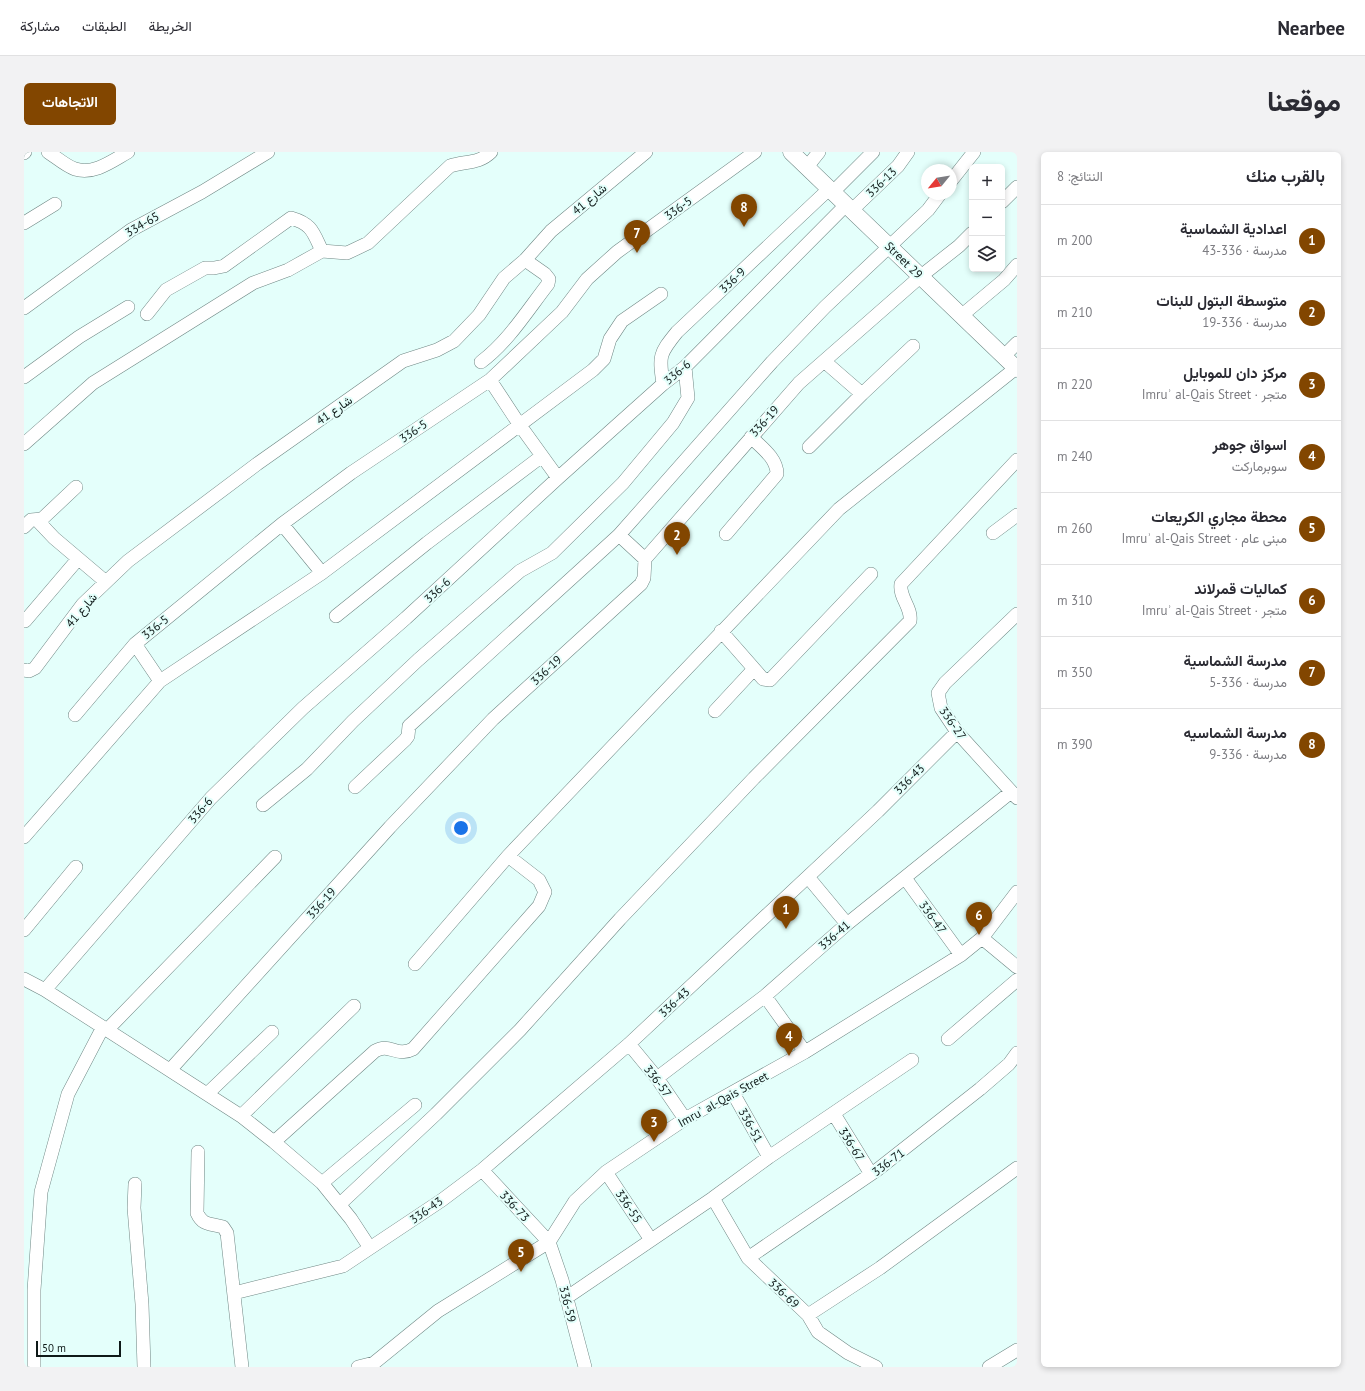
<!DOCTYPE html>
<html lang="ar">
<meta charset="utf-8">
<style>
body{margin:0;font-family:"PT Sans",Vazirmatn,sans-serif;background:#f2f2f3;color:#2b2b33;direction:rtl}
.controls{position:absolute;right:12px;top:12px;display:grid;overflow:hidden;border-radius:6px;box-shadow:0 2px 6px #0003}
.controls button{width:36px;height:36px;display:grid;place-items:center;padding:0;border:0;border-bottom:1px solid #e1e1e2;background:#fff;color:#2b2b33;font:20px sans-serif}
.compass{position:absolute;left:897px;top:12px;width:36px;height:36px;border-radius:50%;background:#fff;box-shadow:0 2px 6px #0003;rotate:240deg}
.scale{position:absolute;left:12px;bottom:10px;width:85px;box-sizing:border-box;padding-left:4px;border:2px solid #0f1918;border-top:0;font-size:11px;line-height:14px;white-space:nowrap;color:#0f1918;-webkit-text-stroke:3px #e4fffb;paint-order:stroke}
.you{position:absolute;left:437px;top:676px;width:14px;height:14px;margin:-10px;border:3px solid #fff;border-radius:50%;background:#1a73e8;box-shadow:0 0 0 6px #1a73e833}
.badge{display:grid;place-items:center;width:26px;height:26px;border-radius:50%;background:#824600;color:#fff;font-size:13px;font-weight:700}
.pin{position:absolute;translate:-50% -33px;filter:drop-shadow(0 1px 2px #0008)}
.pin::after{content:'';position:absolute;top:21px;width:14px;height:12px;background:inherit;clip-path:polygon(0 0,100% 0,50% 100%)}
.list{margin:0;padding:0;list-style:none}
h2{display:flex;justify-content:space-between;align-items:center;height:52px;margin:0;padding:0 16px;font-size:17px}
h2 small{font-size:13px;font-weight:400;color:#7c7c81}
.list li{display:grid;grid-template-columns:26px 1fr auto;gap:12px;align-items:center;box-sizing:border-box;height:72px;padding:0 16px;border-top:1px solid #e1e1e2}
.list b{display:block;font-size:15px;white-space:nowrap}
.list p{margin:0;font-size:13px;white-space:nowrap;color:#7c7c81}
.list em{font-size:13px;font-style:normal;color:#7c7c81}
.icon{flex:none;width:22px;height:22px;fill:none;stroke:currentColor;stroke-width:2;stroke-linecap:round;stroke-linejoin:round}
.map{position:relative;flex:none;width:993px;height:1215px;overflow:hidden;direction:ltr;border-radius:6px}
header{display:flex;align-items:center;gap:24px;box-sizing:border-box;height:56px;padding:0 20px;background:#fff;border-bottom:1px solid #e1e1e2}
header strong{font-size:19px}
nav{display:flex;gap:22px;margin-inline-start:auto;font-size:14px}
.intro{display:flex;align-items:center;justify-content:space-between;box-sizing:border-box;height:96px;padding:0 24px}
h1{margin:0;font-size:28px}
.button{padding:10px 18px;border-radius:6px;background:#824600;color:#fff;font-size:14px;font-weight:700}
main{display:flex;gap:24px;padding:0 24px}
aside{flex:1;background:#fff;border-radius:6px;box-shadow:0 2px 6px #0003}
.map>svg:first-child{display:block}
</style>
<header>
<strong>Nearbee</strong>
<nav><a>الخريطة</a><a>الطبقات</a><a>مشاركة</a></nav>
</header>
<div class="intro"><h1>موقعنا</h1><a class="button">الاتجاهات</a></div>
<main>
<aside>
<h2>بالقرب منك<small>النتائج: 8</small></h2>
<ul class="list">
<li><span class="badge">1</span><div><b>اعدادية الشماسية</b><p>مدرسة · 336-43</p></div><em>200 m</em></li>
<li><span class="badge">2</span><div><b>متوسطة البتول للبنات</b><p>مدرسة · 336-19</p></div><em>210 m</em></li>
<li><span class="badge">3</span><div><b>مركز دان للموبايل</b><p>متجر · Imruʾ al-Qais Street</p></div><em>220 m</em></li>
<li><span class="badge">4</span><div><b>اسواق جوهر</b><p>سوبرماركت</p></div><em>240 m</em></li>
<li><span class="badge">5</span><div><b>محطة مجاري الكريعات</b><p>مبنى عام · Imruʾ al-Qais Street</p></div><em>260 m</em></li>
<li><span class="badge">6</span><div><b>كماليات قمرلاند</b><p>متجر · Imruʾ al-Qais Street</p></div><em>310 m</em></li>
<li><span class="badge">7</span><div><b>مدرسة الشماسية</b><p>مدرسة · 336-5</p></div><em>350 m</em></li>
<li><span class="badge">8</span><div><b>مدرسة الشماسيه</b><p>مدرسة · 336-9</p></div><em>390 m</em></li>
</ul>
</aside>
<div class="map">
<svg width="993" height="1215" viewBox="0 0 993 1215">
<rect width="100%" height="100%" fill="#e4fffb"/>
<g fill="none" stroke-linecap="round" stroke-linejoin="round">
<defs>
<path id="minor" d="M 24,0 C 32,5 42,14 51,17 C 70,23 88,9 104,0
M 0,1 L 1,0
M 783,15 L 795,0
M 927,29 L 950,0
M 809,40 L 849,0
M 978,50 L 993,35
M 828,58 L 874,14 L 884,0
M 0,71 L 31,52
M 0,156 L 107,78 L 178,40 L 244,0
M 123,162 L 142,138 L 181,116 L 190,116 L 200,114 L 267,66 C 288,72 289,80 298,99
M 937,164 L 980,128 L 993,113
M 980,204 L 993,191
M 800,209 L 838,242
M 457,210 C 484,190 503,159 524,132 L 525,127 L 521,122 L 501,108
M 0,225 L 55,185 L 104,155
M 466,228 L 495,272 L 534,326
M 639,232 C 635,204 635,202 653,180 L 805,37
M 0,292 L 69,231 L 229,131 L 264,118 L 298,99 L 323,101 L 344,91 L 426,14 C 441,9 455,12 467,0
M 785,295 L 838,242 L 889,194
M 13,368 L 30,386 L 82,430
M 258,372 L 298,421
M 0,375 L 7,368 L 18,367 L 52,335
M 969,381 L 993,363
M 702,382 L 753,322 C 753,306 737,295 727,285
M 595,383 L 621,407
M 993,462 L 921,531 L 914,541 L 917,556 L 933,580 L 993,646
M 312,464 L 403,391 L 518,304
M 1,469 L 54,407
M 697,479 L 739,527 L 746,528 L 847,422
M 111,492 L 136,529
M 0,518 L 5,519 L 11,516 L 59,452 L 104,409 L 233,312 L 379,209 L 413,198 L 430,189 L 455,163 L 480,126 L 501,108 L 527,79 L 622,0
M 691,559 L 730,517
M 51,563 L 111,492 L 258,372 L 327,321 L 466,228 L 538,160 L 563,127 L 593,100 L 731,0
M 331,635 L 381,588 L 384,584 L 385,574 L 595,383 L 748,210 L 801,155 L 904,58 L 916,42
M 239,653 L 283,617 L 329,569 L 394,508 L 496,419 L 528,401 L 599,331 L 649,271 L 664,246 L 661,215
M 0,685 L 136,529 L 298,421 L 569,218 L 580,207 L 586,187 L 598,169 L 637,142
M 784,725 L 823,772
M 881,726 L 937,803
M 0,778 L 52,715
M 958,786 L 993,815
M 391,812 L 484,704 L 815,357 L 992,216
M 0,827 L 21,838 L 217,964 L 250,990 L 298,1031 L 327,1067 L 346,1096
M 21,838 L 187,646 L 279,556 L 382,466 L 534,326 L 639,232 L 661,215 L 822,53
M 741,844 L 781,900
M 83,878 L 251,705
M 924,887 L 993,828
M 605,892 L 633,926 L 661,967
M 146,918 L 366,675 L 469,567 L 617,432 L 620,426 L 621,407 L 775,231 L 897,124 L 935,94 L 948,81
M 633,926 L 741,844 L 823,772 L 987,640
M 709,941 L 745,1005
M 183,942 L 248,880
M 810,962 L 847,1022
M 217,964 L 330,854
M 250,990 L 351,899 C 366,890 372,906 389,897 L 515,754 L 521,740 L 515,728 L 484,704
M 174,1000 L 173,1061 C 179,1074 186,1071 199,1075 L 203,1081 L 218,1215
M 458,1018 L 525,1090 L 538,1128 L 561,1215
M 582,1020 L 627,1088
M 298,1031 L 391,953
M 111,1032 L 110,1056 L 118,1152 L 120,1215
M 689,1046 L 724,1106 L 784,1163 L 794,1180 L 824,1201 L 852,1215
M 316,1052 L 412,962 L 496,878 L 596,767 L 730,626 L 886,469 C 888,455 875,446 877,432 L 993,308
M 724,1106 L 853,1018 L 956,937 L 985,912 L 993,901
M 210,1141 L 319,1114 L 418,1048 L 458,1018 L 605,892 L 854,659 L 933,580
M 542,1146 L 689,1046 L 745,1005 L 888,908
M 784,1163 L 856,1116 L 993,1016
M 10,1215 L 10,1138 L 17,1040 L 44,942 L 79,875
M 334,1215 L 350,1211 L 414,1159 L 525,1090 L 551,1049 L 582,1020 L 661,967 L 781,900 L 937,803 L 958,786 L 993,740
M 965,1215 L 993,1198"/>
<path id="tertiary" d="M 767,0 L 993,217"/>
</defs>
<use href="#minor" stroke="#6f8784" stroke-width="14"/>
<use href="#tertiary" stroke="#6f8784" stroke-width="17"/>
<use href="#minor" stroke="#fff" stroke-width="13"/>
<use href="#tertiary" stroke="#fff" stroke-width="16"/>
</g>
<g text-anchor="middle" dominant-baseline="central" stroke-width="4" stroke-linejoin="round" paint-order="stroke">
<g font-size="12" fill="#0f1918" stroke="#e4fffb">
<text transform="translate(857 30) rotate(-44)">336-13</text>
<text transform="translate(565 47) rotate(-40)">شارع 41</text>
<text transform="translate(654 56) rotate(-36)">336-5</text>
<text transform="translate(118 72) rotate(-30)">334-65</text>
<text transform="translate(880 108) rotate(44)">Street 29</text>
<text transform="translate(708 128) rotate(-43)">336-9</text>
<text transform="translate(653 220) rotate(-40)">336-6</text>
<text transform="translate(310 258) rotate(-35)">شارع 41</text>
<text transform="translate(740 269) rotate(-48)">336-19</text>
<text transform="translate(389 279) rotate(-34)">336-5</text>
<text transform="translate(413 438) rotate(-43)">336-6</text>
<text transform="translate(57 458) rotate(-49)">شارع 41</text>
<text transform="translate(131 475) rotate(-39)">336-5</text>
<text transform="translate(522 518) rotate(-43)">336-19</text>
<text transform="translate(929 571) rotate(55)">336-27</text>
<text transform="translate(885 627) rotate(-45)">336-43</text>
<text transform="translate(176 658) rotate(-49)">336-6</text>
<text transform="translate(297 751) rotate(-48)">336-19</text>
<text transform="translate(909 765) rotate(54)">336-47</text>
<text transform="translate(810 783) rotate(-41)">336-41</text>
<text transform="translate(650 850) rotate(-43)">336-43</text>
<text transform="translate(634 929) rotate(53)">336-57</text>
<text transform="translate(699 947) rotate(-29)">Imruʾ al-Qais Street</text>
<text transform="translate(727 973) rotate(61)">336-51</text>
<text transform="translate(828 992) rotate(58)">336-67</text>
<text transform="translate(864 1010) rotate(-37)">336-71</text>
<text transform="translate(491 1054) rotate(47)">336-73</text>
<text transform="translate(605 1054) rotate(56)">336-55</text>
<text transform="translate(402 1058) rotate(-35)">336-43</text>
<text transform="translate(760 1141) rotate(43)">336-69</text>
<text transform="translate(544 1152) rotate(76)">336-59</text>
</g>
</g>
</svg>
<div class="controls">
<button>+</button>
<button>−</button>
<button><svg class="icon" aria-label="layers" viewBox="0 0 24 24"><path d="M12 4l9 5-9 5-9-5zM3 14l9 5 9-5"/></svg></button>
</div>
<svg class="compass" viewBox="-18 -18 36 36"><path d="M0-13l5 13h-10z" fill="#e53935"/><path d="M0 13l5-13h-10z" fill="#7c7c81"/></svg>
<div class="scale">50 m</div>
<div class="you"></div>
<div class="pin badge" style="left:762px;top:777px">1</div>
<div class="pin badge" style="left:653px;top:403px">2</div>
<div class="pin badge" style="left:630px;top:990px">3</div>
<div class="pin badge" style="left:765px;top:904px">4</div>
<div class="pin badge" style="left:497px;top:1120px">5</div>
<div class="pin badge" style="left:955px;top:783px">6</div>
<div class="pin badge" style="left:613px;top:101px">7</div>
<div class="pin badge" style="left:720px;top:75px">8</div>
</div>
</main>
